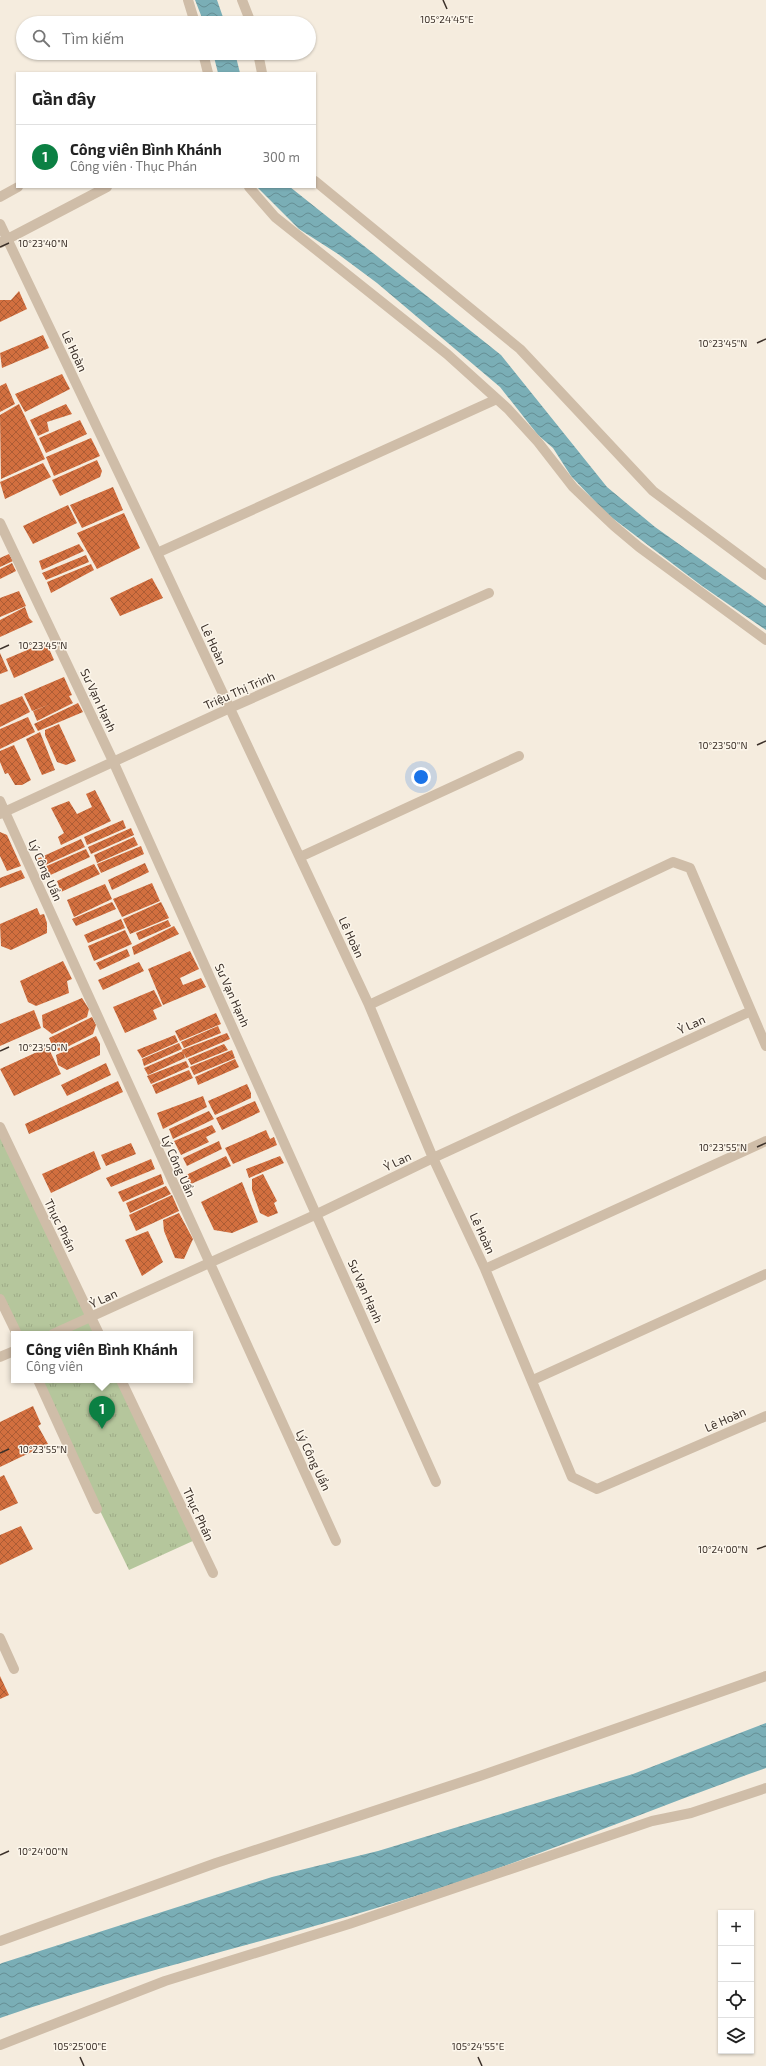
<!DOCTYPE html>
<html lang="vi">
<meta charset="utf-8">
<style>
body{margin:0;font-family:"Exo 2",sans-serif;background:#f6f6f6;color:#222}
.controls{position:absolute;right:12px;bottom:12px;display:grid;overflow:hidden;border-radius:0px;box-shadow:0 1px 3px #0004}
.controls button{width:36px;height:36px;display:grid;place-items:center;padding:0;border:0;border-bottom:1px solid #e0e0e0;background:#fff;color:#222;font:20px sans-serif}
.you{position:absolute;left:421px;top:777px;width:14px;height:14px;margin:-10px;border:3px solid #fff;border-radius:50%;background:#1a73e8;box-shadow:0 0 0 6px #1a73e833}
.badge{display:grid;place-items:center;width:26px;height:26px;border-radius:50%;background:#0b8043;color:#fff;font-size:13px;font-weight:700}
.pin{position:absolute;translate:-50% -33px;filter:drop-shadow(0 1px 2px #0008)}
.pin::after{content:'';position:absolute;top:21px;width:14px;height:12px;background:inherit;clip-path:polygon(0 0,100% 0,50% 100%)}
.popup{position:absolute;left:11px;top:1331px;width:182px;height:52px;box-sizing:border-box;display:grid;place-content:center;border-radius:0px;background:#fff;filter:drop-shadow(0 1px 3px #0005);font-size:13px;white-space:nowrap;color:#767676}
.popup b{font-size:15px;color:#222}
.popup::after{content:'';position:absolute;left:50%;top:100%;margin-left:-8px;border:8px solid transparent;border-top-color:#fff}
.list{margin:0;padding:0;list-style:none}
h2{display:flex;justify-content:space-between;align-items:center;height:52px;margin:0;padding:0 16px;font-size:17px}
h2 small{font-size:13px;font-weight:400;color:#767676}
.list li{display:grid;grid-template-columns:26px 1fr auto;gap:12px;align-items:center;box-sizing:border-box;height:64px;padding:0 16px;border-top:1px solid #e0e0e0}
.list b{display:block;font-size:15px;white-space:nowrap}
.list p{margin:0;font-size:13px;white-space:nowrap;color:#767676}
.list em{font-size:13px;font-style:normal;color:#767676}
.icon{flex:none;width:22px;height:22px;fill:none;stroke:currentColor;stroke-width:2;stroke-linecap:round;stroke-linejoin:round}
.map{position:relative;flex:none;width:766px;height:2066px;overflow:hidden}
.search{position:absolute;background:#fff;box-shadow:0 1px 3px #0004;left:16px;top:16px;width:300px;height:44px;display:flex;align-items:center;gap:10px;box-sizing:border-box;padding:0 14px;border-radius:22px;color:#767676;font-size:15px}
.panel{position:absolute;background:#fff;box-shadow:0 1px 3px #0004;left:16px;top:72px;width:300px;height:116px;border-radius:0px}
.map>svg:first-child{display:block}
</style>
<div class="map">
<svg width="766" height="2066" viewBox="0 0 766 2066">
<defs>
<pattern id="park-tufts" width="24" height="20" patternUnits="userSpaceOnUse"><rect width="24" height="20" fill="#b5c69c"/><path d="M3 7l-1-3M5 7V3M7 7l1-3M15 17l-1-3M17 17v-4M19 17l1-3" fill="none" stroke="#9daa86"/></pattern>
<pattern id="water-waves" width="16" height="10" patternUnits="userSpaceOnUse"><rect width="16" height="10" fill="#7aaeb6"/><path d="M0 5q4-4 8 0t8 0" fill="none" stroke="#658e94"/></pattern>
<pattern id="building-cross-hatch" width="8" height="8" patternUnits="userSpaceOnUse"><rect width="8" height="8" fill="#d26f3f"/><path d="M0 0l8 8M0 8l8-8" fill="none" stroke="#ac5c35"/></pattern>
</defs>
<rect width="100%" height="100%" fill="#f5ecde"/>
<path fill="url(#park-tufts)" d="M 0,1127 L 99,1334 L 14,1334 L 0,1307 Z
M 36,1380 L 120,1380 L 195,1540 L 129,1570 Z"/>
<path fill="url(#water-waves)" d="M 195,0 L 217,0 L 225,23 L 204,23 Z
M 213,53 L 235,53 L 240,73 L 218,73 Z
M 257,187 L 290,187 L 501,355 L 607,487 L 655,527 L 766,606 L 766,630 L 702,586 L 607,514 L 571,476 L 553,448 L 538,435 L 500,387 L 377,283 L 338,254 L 299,229 Z
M 766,1723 L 766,1768 C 659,1806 554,1850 447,1886 C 299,1935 147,1967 0,2018 L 0,1964 L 2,1963 L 272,1877 L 378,1851 L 633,1774 Z"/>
<path fill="url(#building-cross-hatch)" d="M 19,291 L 27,309 L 0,322 L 0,300 L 11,300 Z
M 43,335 L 49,348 L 2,368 L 0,353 Z
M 62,374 L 70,389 L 25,412 L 15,394 Z
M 6,383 L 15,404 L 0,412 L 0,386 Z
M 19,404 L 45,459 L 1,479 L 0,415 Z
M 66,404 L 72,414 L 47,422 L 49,431 L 38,436 L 30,420 Z
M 80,420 L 87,434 L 46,453 L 39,438 Z
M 91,438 L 100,456 L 54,476 L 46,457 Z
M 97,460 L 102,471 L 100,477 L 60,496 L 52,480 Z
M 43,463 L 51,477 L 5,499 L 0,482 Z
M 113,487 L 123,510 L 82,528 L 70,505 Z
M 68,505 L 77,523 L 33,544 L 23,526 Z
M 124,513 L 140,548 L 97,569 L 77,533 Z
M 79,544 L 84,551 L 42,570 L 39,561 Z
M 9,554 L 13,561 L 0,567 L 0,558 Z
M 86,555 L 89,562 L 46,580 L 42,573 Z
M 12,563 L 16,571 L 0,579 L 0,569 Z
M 91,564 L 94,570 L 51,593 L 47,582 Z
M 152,578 L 163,598 L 120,616 L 110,598 Z
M 19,591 L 26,606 L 0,617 L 0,598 Z
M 25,607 L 29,618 L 33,622 L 0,637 L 0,620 Z
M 46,642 L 54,660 L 14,678 L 6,659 Z
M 0,653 L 8,671 L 0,674 Z
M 64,677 L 72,695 L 69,696 L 73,703 L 37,721 L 33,711 L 51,704 L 32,711 L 24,694 Z
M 22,696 L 30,712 L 0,727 L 0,705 Z
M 78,703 L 83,712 L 38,731 L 34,724 Z
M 28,717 L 35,732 L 0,749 L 0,729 Z
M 59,724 L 76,761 L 66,765 L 57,762 L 45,735 L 45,730 Z
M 40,732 L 55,770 L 42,775 L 26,739 Z
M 14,745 L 31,780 L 22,785 L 15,785 L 8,773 L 5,774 L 0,762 L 0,751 Z
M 95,790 L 111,821 L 61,845 L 58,837 L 64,833 L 51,808 L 69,801 L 77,814 L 92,807 L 86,794 Z
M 123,820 L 126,828 L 87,845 L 84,837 Z
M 131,828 L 134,835 L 91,854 L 88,847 Z
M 0,832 L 7,835 L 21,866 L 7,871 L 0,856 Z
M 134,837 L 138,845 L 97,863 L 94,855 Z
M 81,839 L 85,847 L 41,867 L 37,859 Z
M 141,846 L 144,854 L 101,873 L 97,864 Z
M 86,849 L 90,857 L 46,877 L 42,868 Z
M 145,863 L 149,872 L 112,890 L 108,880 Z
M 94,864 L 100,874 L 61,892 L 57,881 Z
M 21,870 L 25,878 L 0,888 L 0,878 Z
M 152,883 L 160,901 L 122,917 L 113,899 Z
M 105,884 L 112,899 L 74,917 L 67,900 Z
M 112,902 L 116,909 L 76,926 L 72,919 Z
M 161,902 L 169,918 L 130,934 L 123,919 Z
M 37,908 L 40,915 L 44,914 L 47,923 L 47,933 L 11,950 L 1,946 L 0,924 Z
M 121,919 L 125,928 L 88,943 L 84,935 Z
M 168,920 L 171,926 L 139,940 L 136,933 Z
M 174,926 L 179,934 L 134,955 L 132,947 Z
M 125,930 L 132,944 L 94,961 L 88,946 Z
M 127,949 L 130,956 L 100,970 L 96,963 Z
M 190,951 L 199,969 L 180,978 L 183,985 L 201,978 L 206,987 L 163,1005 L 148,969 Z
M 63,961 L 72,979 L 67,981 L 69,993 L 36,1006 L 28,1002 L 20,981 Z
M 139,962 L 144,971 L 103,990 L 98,980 Z
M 154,990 L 162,1006 L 153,1010 L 157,1019 L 125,1033 L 113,1007 Z
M 82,998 L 89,1009 L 87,1017 L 52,1034 L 43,1027 L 42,1015 Z
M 34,1010 L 41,1028 L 0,1046 L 0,1024 Z
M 216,1013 L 221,1024 L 180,1041 L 175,1031 Z
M 92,1017 L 96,1025 L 93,1034 L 59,1051 L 52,1045 L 49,1038 Z
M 218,1026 L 221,1033 L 184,1048 L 181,1042 Z
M 227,1033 L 230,1039 L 186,1058 L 182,1050 Z
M 175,1035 L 178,1042 L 142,1058 L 137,1050 Z
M 96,1036 L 100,1044 L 100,1055 L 67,1070 L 58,1065 L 56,1055 Z
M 179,1043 L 182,1049 L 144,1066 L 142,1059 Z
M 224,1044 L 228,1050 L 191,1065 L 188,1059 Z
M 48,1047 L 61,1074 L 14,1096 L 0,1069 Z
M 232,1050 L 235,1058 L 194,1075 L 190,1067 Z
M 183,1051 L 185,1058 L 148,1075 L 144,1068 Z
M 235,1059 L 239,1067 L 198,1085 L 195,1077 Z
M 186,1061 L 189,1067 L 151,1084 L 147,1076 Z
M 106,1063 L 111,1075 L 67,1096 L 61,1085 Z
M 189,1070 L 193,1078 L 156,1094 L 152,1085 Z
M 118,1081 L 123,1092 L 29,1134 L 25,1124 Z
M 247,1084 L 251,1093 L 251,1098 L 215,1115 L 208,1101 Z
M 203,1096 L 207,1107 L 163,1129 L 157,1113 Z
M 255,1101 L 260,1112 L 222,1130 L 216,1118 Z
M 209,1111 L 214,1119 L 173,1139 L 169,1129 Z
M 212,1125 L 216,1132 L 206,1137 L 209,1142 L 181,1155 L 174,1141 Z
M 266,1130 L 270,1139 L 274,1137 L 277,1145 L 233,1164 L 225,1148 Z
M 219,1141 L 222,1149 L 187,1166 L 183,1158 Z
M 131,1143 L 136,1154 L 106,1166 L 101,1155 Z
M 94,1151 L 101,1169 L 51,1193 L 42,1174 Z
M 226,1156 L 231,1166 L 191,1184 L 186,1175 Z
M 280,1156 L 284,1163 L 249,1178 L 246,1169 Z
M 151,1159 L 155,1169 L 111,1187 L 106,1178 Z
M 161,1174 L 164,1184 L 123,1202 L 118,1192 Z
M 263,1174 L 277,1201 L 274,1203 L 278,1213 L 268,1217 L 260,1213 L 252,1190 L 252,1179 Z
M 242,1182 L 258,1222 L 232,1233 L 214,1230 L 201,1202 Z
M 166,1186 L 171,1194 L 130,1213 L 126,1203 Z
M 172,1195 L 179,1211 L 136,1231 L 129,1215 Z
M 179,1213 L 193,1239 L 184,1259 L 175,1258 L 164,1231 L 163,1220 Z
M 148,1231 L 163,1262 L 142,1276 L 125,1240 Z
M 33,1406 L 41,1424 L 38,1426 L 48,1444 L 0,1467 L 0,1422 Z
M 4,1475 L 18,1503 L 0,1511 L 0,1477 Z
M 21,1526 L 33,1549 L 0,1565 L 0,1535 Z
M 0,1676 L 9,1695 L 0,1699 Z"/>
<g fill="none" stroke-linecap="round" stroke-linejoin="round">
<path stroke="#cfbda8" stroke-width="10" d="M 188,0 L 195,23
M 242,0 L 251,23
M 203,53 L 208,73
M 258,53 L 262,73
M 315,181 L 520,349 L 653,491 L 766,575
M 249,187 L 275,217 L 447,354 L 508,409 L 538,442 L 573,487 L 614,526 L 639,547 L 766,640
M 0,197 L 18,187
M 0,224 L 157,553 L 369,1005 L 433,1158 L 485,1269 L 572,1477 L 597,1489 L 766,1416
M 0,243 L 107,187
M 0,523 L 113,761 L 436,1482
M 157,553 L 497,399
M 0,801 L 336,1541
M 0,814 L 230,708 L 489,593
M 300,857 L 519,756
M 369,1005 L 673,862 L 690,868 L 766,1046
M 0,1127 L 99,1334
M 485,1269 L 766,1141
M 0,1299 L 17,1334
M 53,1334 L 317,1214 L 433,1158 L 751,1011
M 0,1357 L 14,1351
M 38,1380 L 97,1509
M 121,1380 L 213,1573
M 533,1380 L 766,1274
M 0,1638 L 14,1669
M 0,1941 L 216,1863 L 480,1776 L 766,1676
M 0,2045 L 165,1981 L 349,1924 L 652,1821 L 691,1813 L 766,1788"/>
</g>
<path fill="none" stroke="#3b3029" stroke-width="1.5" d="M 443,0 L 447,9M 0,247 L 9,243M 757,343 L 766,339M 0,649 L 9,645M 757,745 L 766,741M 0,1051 L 9,1047M 757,1147 L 766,1143M 0,1453 L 9,1449M 757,1549 L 766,1546M 0,1855 L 9,1851M 80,2057 L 84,2066M 478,2057 L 482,2066"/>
<g text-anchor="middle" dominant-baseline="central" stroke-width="3" stroke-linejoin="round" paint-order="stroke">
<g font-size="12" fill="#3b3029" stroke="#fcf6eb">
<text transform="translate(75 351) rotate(65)">Lê Hoàn</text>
<text transform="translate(214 644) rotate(65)">Lê Hoàn</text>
<text transform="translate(239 690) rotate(-24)">Triệu Thị Trinh</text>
<text transform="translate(99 700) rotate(65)">Sư Vạn Hạnh</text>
<text transform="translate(46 870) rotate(66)">Lý Công Uẩn</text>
<text transform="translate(352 937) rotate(65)">Lê Hoàn</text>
<text transform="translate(233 995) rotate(66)">Sư Vạn Hạnh</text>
<text transform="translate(691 1024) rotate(-25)">Ỷ Lan</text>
<text transform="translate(397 1161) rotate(-26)">Ỷ Lan</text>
<text transform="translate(179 1166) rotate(66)">Lý Công Uẩn</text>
<text transform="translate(61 1225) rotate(64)">Thục Phán</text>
<text transform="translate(483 1233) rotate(65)">Lê Hoàn</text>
<text transform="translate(366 1291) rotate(66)">Sư Vạn Hạnh</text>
<text transform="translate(103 1298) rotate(-25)">Ỷ Lan</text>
<text transform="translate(725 1419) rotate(-24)">Lê Hoàn</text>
<text transform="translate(314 1460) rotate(65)">Lý Công Uẩn</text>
<text transform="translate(199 1514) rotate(65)">Thục Phán</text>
</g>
</g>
<g font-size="10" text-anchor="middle" fill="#3b3029" stroke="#fcf6eb" stroke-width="3" stroke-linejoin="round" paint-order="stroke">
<text x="447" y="23">105°24'45"E</text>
<text x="43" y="247">10°23'40"N</text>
<text x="723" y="347">10°23'45"N</text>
<text x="43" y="649">10°23'45"N</text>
<text x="723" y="749">10°23'50"N</text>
<text x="43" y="1051">10°23'50"N</text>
<text x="723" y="1151">10°23'55"N</text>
<text x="43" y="1453">10°23'55"N</text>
<text x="723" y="1553">10°24'00"N</text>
<text x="43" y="1855">10°24'00"N</text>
<text x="80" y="2050">105°25'00"E</text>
<text x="478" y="2050">105°24'55"E</text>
</g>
</svg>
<div class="controls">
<button>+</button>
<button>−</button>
<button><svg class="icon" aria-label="locate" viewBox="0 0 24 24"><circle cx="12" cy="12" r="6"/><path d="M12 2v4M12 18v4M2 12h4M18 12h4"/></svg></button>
<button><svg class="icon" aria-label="layers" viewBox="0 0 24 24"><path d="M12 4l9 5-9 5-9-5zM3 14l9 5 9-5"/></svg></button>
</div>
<div class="you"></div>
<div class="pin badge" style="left:102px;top:1429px">1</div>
<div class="popup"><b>Công viên Bình Khánh</b>Công viên</div>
<div class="search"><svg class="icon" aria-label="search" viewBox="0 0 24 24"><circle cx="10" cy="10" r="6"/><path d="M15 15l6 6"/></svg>Tìm kiếm</div>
<section class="panel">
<h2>Gần đây<small></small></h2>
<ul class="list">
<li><span class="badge">1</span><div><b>Công viên Bình Khánh</b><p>Công viên · Thục Phán</p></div><em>300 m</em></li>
</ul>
</section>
</div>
